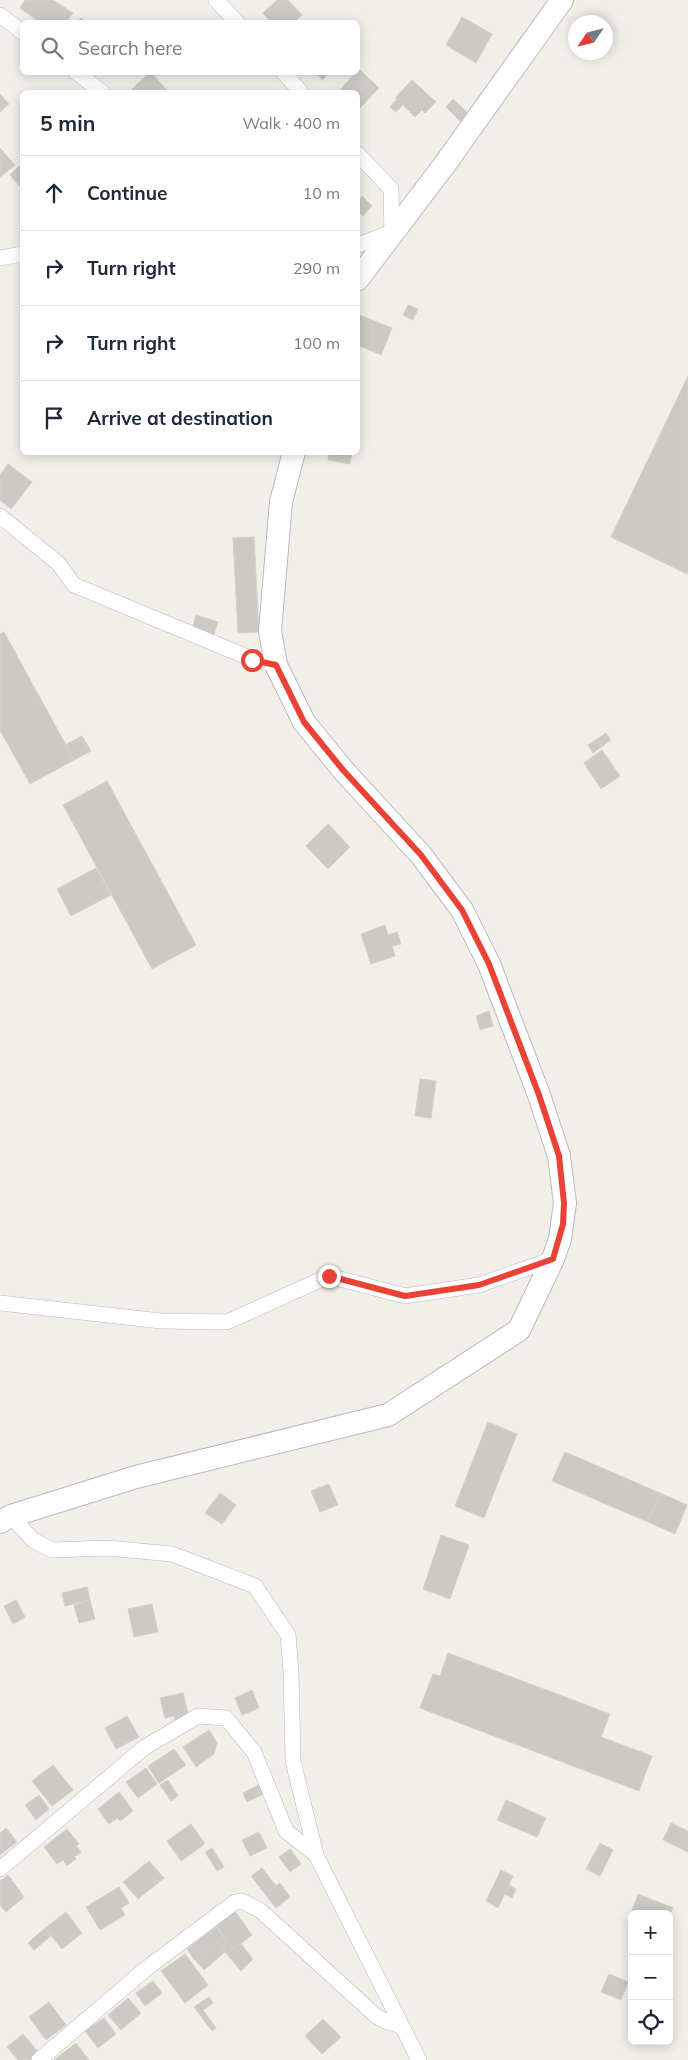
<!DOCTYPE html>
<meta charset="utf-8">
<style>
body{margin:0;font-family:Mulish,sans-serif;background:#f2f2f3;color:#1f2937}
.controls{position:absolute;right:15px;bottom:15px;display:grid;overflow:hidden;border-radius:8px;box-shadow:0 2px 12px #0003}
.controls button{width:45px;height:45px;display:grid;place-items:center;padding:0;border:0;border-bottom:1px solid #e0e1e3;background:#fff;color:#1f2937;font:25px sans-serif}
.compass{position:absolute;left:568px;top:15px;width:45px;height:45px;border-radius:50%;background:#fff;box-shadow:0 2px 12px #0003;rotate:235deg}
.stop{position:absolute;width:15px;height:15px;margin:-11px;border:4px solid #ea4335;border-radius:50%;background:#fff}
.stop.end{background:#ea4335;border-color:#fff;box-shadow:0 1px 5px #0008}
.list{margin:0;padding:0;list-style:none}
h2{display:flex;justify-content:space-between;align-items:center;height:65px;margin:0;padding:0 20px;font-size:21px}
h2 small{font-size:16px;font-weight:400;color:#747a83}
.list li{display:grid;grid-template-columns:32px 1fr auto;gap:15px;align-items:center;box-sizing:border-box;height:75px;padding:0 20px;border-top:1px solid #e0e1e3}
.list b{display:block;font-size:19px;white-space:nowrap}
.list em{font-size:16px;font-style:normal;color:#747a83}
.icon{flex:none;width:28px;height:28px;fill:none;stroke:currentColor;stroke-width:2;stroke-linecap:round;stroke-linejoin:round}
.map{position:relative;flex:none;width:688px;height:2060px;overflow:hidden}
.search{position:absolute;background:#fff;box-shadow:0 2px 12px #0003;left:20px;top:20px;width:340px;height:55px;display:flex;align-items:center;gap:12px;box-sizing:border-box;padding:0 18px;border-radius:8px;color:#747a83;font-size:19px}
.panel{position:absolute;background:#fff;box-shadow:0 2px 12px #0003;left:20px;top:90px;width:340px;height:365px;border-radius:8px}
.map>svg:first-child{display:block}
</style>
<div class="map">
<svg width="688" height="2060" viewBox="0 0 688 2060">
<rect width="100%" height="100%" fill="#f1efe8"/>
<path fill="#cccac5" stroke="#d6d1c6" d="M 25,0 L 53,0 L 73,13 L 66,22 L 60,22 L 55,19 L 53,22 L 40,22 L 20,8 Z
M 277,0 L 288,0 L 302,15 L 294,22 L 271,22 L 263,13 Z
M 462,17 L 492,34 L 476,63 L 446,45 Z
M 81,18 L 86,22 L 77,22 Z
M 359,69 L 379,88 L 358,110 L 358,92 L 338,92 Z
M 150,72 L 169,92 L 133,92 L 131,90 Z
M 315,72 L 331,72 L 322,80 Z
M 412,80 L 436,102 L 425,113 L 422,110 L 415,117 L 403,105 L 396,112 L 390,107 L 397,99 L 395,98 Z
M 0,94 L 9,104 L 0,112 Z
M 453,99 L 469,114 L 461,122 L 446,107 Z
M 0,148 L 15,165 L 0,177 Z
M 22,163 L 22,189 L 10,175 Z
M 362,196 L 372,206 L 363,216 L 358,211 L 358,201 Z
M 408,305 L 418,309 L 413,320 L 403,315 Z
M 358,314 L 364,317 L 358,333 Z
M 364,317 L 392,328 L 381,355 L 358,345 L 358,333 Z
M 688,376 L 688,572 L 687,574 L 611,537 Z
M 329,452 L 352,452 L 350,464 L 328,460 Z
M 8,464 L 32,482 L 11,509 L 0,500 L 0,475 Z
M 254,537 L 259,632 L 238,633 L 233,538 Z
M 196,615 L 218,622 L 214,634 L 193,627 Z
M 4,632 L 74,760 L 30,784 L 0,730 L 0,634 Z
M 606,733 L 611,740 L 593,753 L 588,745 Z
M 82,736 L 91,751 L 74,760 L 65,745 Z
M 602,750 L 620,776 L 601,789 L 584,763 Z
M 107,781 L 196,945 L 152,969 L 63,805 Z
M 328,824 L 350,847 L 328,869 L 306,846 Z
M 96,868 L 111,895 L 71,916 L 57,889 Z
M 385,925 L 388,935 L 397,932 L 401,944 L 392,946 L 395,956 L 371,964 L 361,934 Z
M 489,1011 L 493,1026 L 480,1030 L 476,1016 Z
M 420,1079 L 436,1081 L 431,1118 L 415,1116 Z
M 488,1422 L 517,1434 L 484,1518 L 455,1506 Z
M 565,1452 L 660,1493 L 648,1522 L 552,1481 Z
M 329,1484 L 338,1505 L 320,1512 L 311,1491 Z
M 220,1493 L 236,1505 L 222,1524 L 205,1513 Z
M 660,1493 L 687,1505 L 675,1534 L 648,1522 Z
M 441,1535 L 469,1545 L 450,1599 L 423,1589 Z
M 87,1587 L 90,1600 L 65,1606 L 62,1593 Z
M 16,1600 L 25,1617 L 13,1624 L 4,1606 Z
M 90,1600 L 95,1619 L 79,1623 L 74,1605 Z
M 152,1604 L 158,1632 L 134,1637 L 128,1609 Z
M 448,1653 L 610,1714 L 601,1737 L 652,1756 L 639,1791 L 420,1708 L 433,1674 L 440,1676 Z
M 252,1690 L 259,1708 L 242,1715 L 235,1698 Z
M 183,1693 L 189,1717 L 175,1720 L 174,1716 L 165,1718 L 160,1698 Z
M 127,1716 L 139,1737 L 116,1749 L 105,1728 Z
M 209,1730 L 217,1743 L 214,1754 L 196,1767 L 183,1747 Z
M 174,1749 L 186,1765 L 159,1783 L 148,1766 Z
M 53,1765 L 73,1790 L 52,1806 L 32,1781 Z
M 146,1768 L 157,1784 L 138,1798 L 126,1782 Z
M 168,1780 L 178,1796 L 171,1801 L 160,1785 Z
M 260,1784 L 265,1793 L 247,1802 L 243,1793 Z
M 119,1792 L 133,1811 L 120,1821 L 117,1818 L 109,1824 L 98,1809 Z
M 39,1795 L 49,1809 L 36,1820 L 25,1805 Z
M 506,1800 L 546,1818 L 537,1837 L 497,1820 Z
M 671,1823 L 688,1831 L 688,1852 L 663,1840 Z
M 191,1824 L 205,1844 L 181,1861 L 167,1841 Z
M 6,1828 L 17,1842 L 0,1855 L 0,1833 Z
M 67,1829 L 79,1844 L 76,1846 L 81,1852 L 74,1857 L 76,1859 L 67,1866 L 63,1860 L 57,1864 L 44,1847 Z
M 259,1832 L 267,1848 L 250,1856 L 242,1840 Z
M 600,1843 L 613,1850 L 600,1876 L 586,1869 Z
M 212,1848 L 224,1867 L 217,1871 L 205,1852 Z
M 290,1849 L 301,1864 L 290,1872 L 279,1857 Z
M 149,1861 L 164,1878 L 138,1899 L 123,1882 Z
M 262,1868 L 276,1886 L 265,1894 L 251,1876 Z
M 501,1870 L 513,1876 L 498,1908 L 486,1901 Z
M 8,1875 L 24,1897 L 6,1912 L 0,1905 L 0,1881 Z
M 280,1883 L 290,1897 L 276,1908 L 265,1894 Z
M 509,1885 L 516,1889 L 512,1898 L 505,1894 Z
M 119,1887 L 129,1903 L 121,1908 L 125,1915 L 100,1930 L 86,1907 Z
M 638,1894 L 673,1908 L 669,1916 L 669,1914 L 632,1914 L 632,1917 L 630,1916 Z
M 231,1906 L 252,1935 L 234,1949 L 212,1920 Z
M 66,1912 L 82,1933 L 62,1949 L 45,1928 Z
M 216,1927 L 224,1937 L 194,1959 L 187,1949 Z
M 45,1928 L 52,1935 L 34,1950 L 28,1943 Z
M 224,1937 L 228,1941 L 221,1947 L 225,1952 L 204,1970 L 194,1959 Z
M 228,1941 L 234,1949 L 241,1944 L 253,1959 L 241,1971 L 221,1947 Z
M 185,1954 L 208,1985 L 185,2003 L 161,1971 Z
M 609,1974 L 628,1982 L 621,2000 L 601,1992 Z
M 153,1981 L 162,1993 L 145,2006 L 136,1993 Z
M 209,1997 L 213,2003 L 203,2010 L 216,2028 L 212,2031 L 194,2007 Z
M 128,1998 L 141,2013 L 121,2030 L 108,2015 Z
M 49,2002 L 66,2025 L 46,2040 L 29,2017 Z
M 104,2018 L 116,2034 L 98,2048 L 85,2031 Z
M 323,2019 L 341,2037 L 322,2054 L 305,2036 Z
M 23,2034 L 39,2053 L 31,2060 L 18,2060 L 7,2047 Z
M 76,2043 L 89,2060 L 54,2060 Z"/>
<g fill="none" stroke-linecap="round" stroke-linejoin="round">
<defs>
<path id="street" d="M 216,0 L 237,22
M 0,15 L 22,32
M 76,72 L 102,92
M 283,72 L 301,92
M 358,154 L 391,189 L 392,232 L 358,245
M 0,258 L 22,254
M 0,516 L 59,564 L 74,585 L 252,659 L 276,665
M 0,1303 L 161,1321 L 227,1322 L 329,1276 L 405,1296 L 479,1285 L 553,1259
M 11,1516 L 33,1540 L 52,1550 L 107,1548 L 172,1554 L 255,1586 L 288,1635 L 291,1672 L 293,1761 L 316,1855 L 419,2060
M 0,1869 L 145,1747 L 198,1716 L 226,1718 L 254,1752 L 286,1831 L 316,1855
M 39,2060 L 147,1968 L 235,1902 L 242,1901 L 261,1911 L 376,2016 L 385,2021 L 402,2026"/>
<path id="secondary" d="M 358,279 L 445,164 L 562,0
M 0,1522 L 11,1516 L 136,1477 L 388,1415 L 519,1330 L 553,1259 L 560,1239 L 565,1203 L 559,1156 L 539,1095 L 489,964 L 462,910 L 421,855 L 343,770 L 304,722 L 276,665 L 270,631 L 281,502 L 294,452"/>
</defs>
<use href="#street" stroke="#b5b8bc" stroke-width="16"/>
<use href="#secondary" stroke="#b6babf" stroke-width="24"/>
<use href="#street" stroke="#fff" stroke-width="15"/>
<use href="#secondary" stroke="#fff" stroke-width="22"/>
</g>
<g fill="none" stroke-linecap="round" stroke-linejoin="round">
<path stroke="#ea4335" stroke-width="6" d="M 252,660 L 276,665 L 304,722 L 343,770 L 421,855 L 462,910 L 489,964 L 539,1095 L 559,1156 L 564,1203 L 563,1224 L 553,1259 L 479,1285 L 405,1296 L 329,1276"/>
</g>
</svg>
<div class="controls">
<button>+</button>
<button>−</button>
<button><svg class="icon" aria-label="locate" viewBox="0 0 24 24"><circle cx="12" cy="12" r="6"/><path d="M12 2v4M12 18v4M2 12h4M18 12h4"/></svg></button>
</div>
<svg class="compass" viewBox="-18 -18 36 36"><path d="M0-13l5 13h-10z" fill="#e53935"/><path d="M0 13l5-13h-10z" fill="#747a83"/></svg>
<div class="stop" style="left:252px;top:660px"></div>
<div class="stop end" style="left:329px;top:1276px"></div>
<div class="search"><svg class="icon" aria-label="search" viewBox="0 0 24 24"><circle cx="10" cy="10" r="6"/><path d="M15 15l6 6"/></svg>Search here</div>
<section class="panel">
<h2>5 min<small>Walk · 400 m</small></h2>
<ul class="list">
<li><svg class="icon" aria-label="ahead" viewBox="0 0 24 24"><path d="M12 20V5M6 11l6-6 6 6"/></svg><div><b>Continue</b></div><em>10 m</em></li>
<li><svg class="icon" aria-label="right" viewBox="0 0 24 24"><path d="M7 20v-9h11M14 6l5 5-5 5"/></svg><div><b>Turn right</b></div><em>290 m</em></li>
<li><svg class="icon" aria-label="right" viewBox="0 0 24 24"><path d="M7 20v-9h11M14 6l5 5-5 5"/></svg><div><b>Turn right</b></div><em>100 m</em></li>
<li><svg class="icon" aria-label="arrive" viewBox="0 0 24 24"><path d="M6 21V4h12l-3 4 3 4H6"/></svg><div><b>Arrive at destination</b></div></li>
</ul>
</section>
</div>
